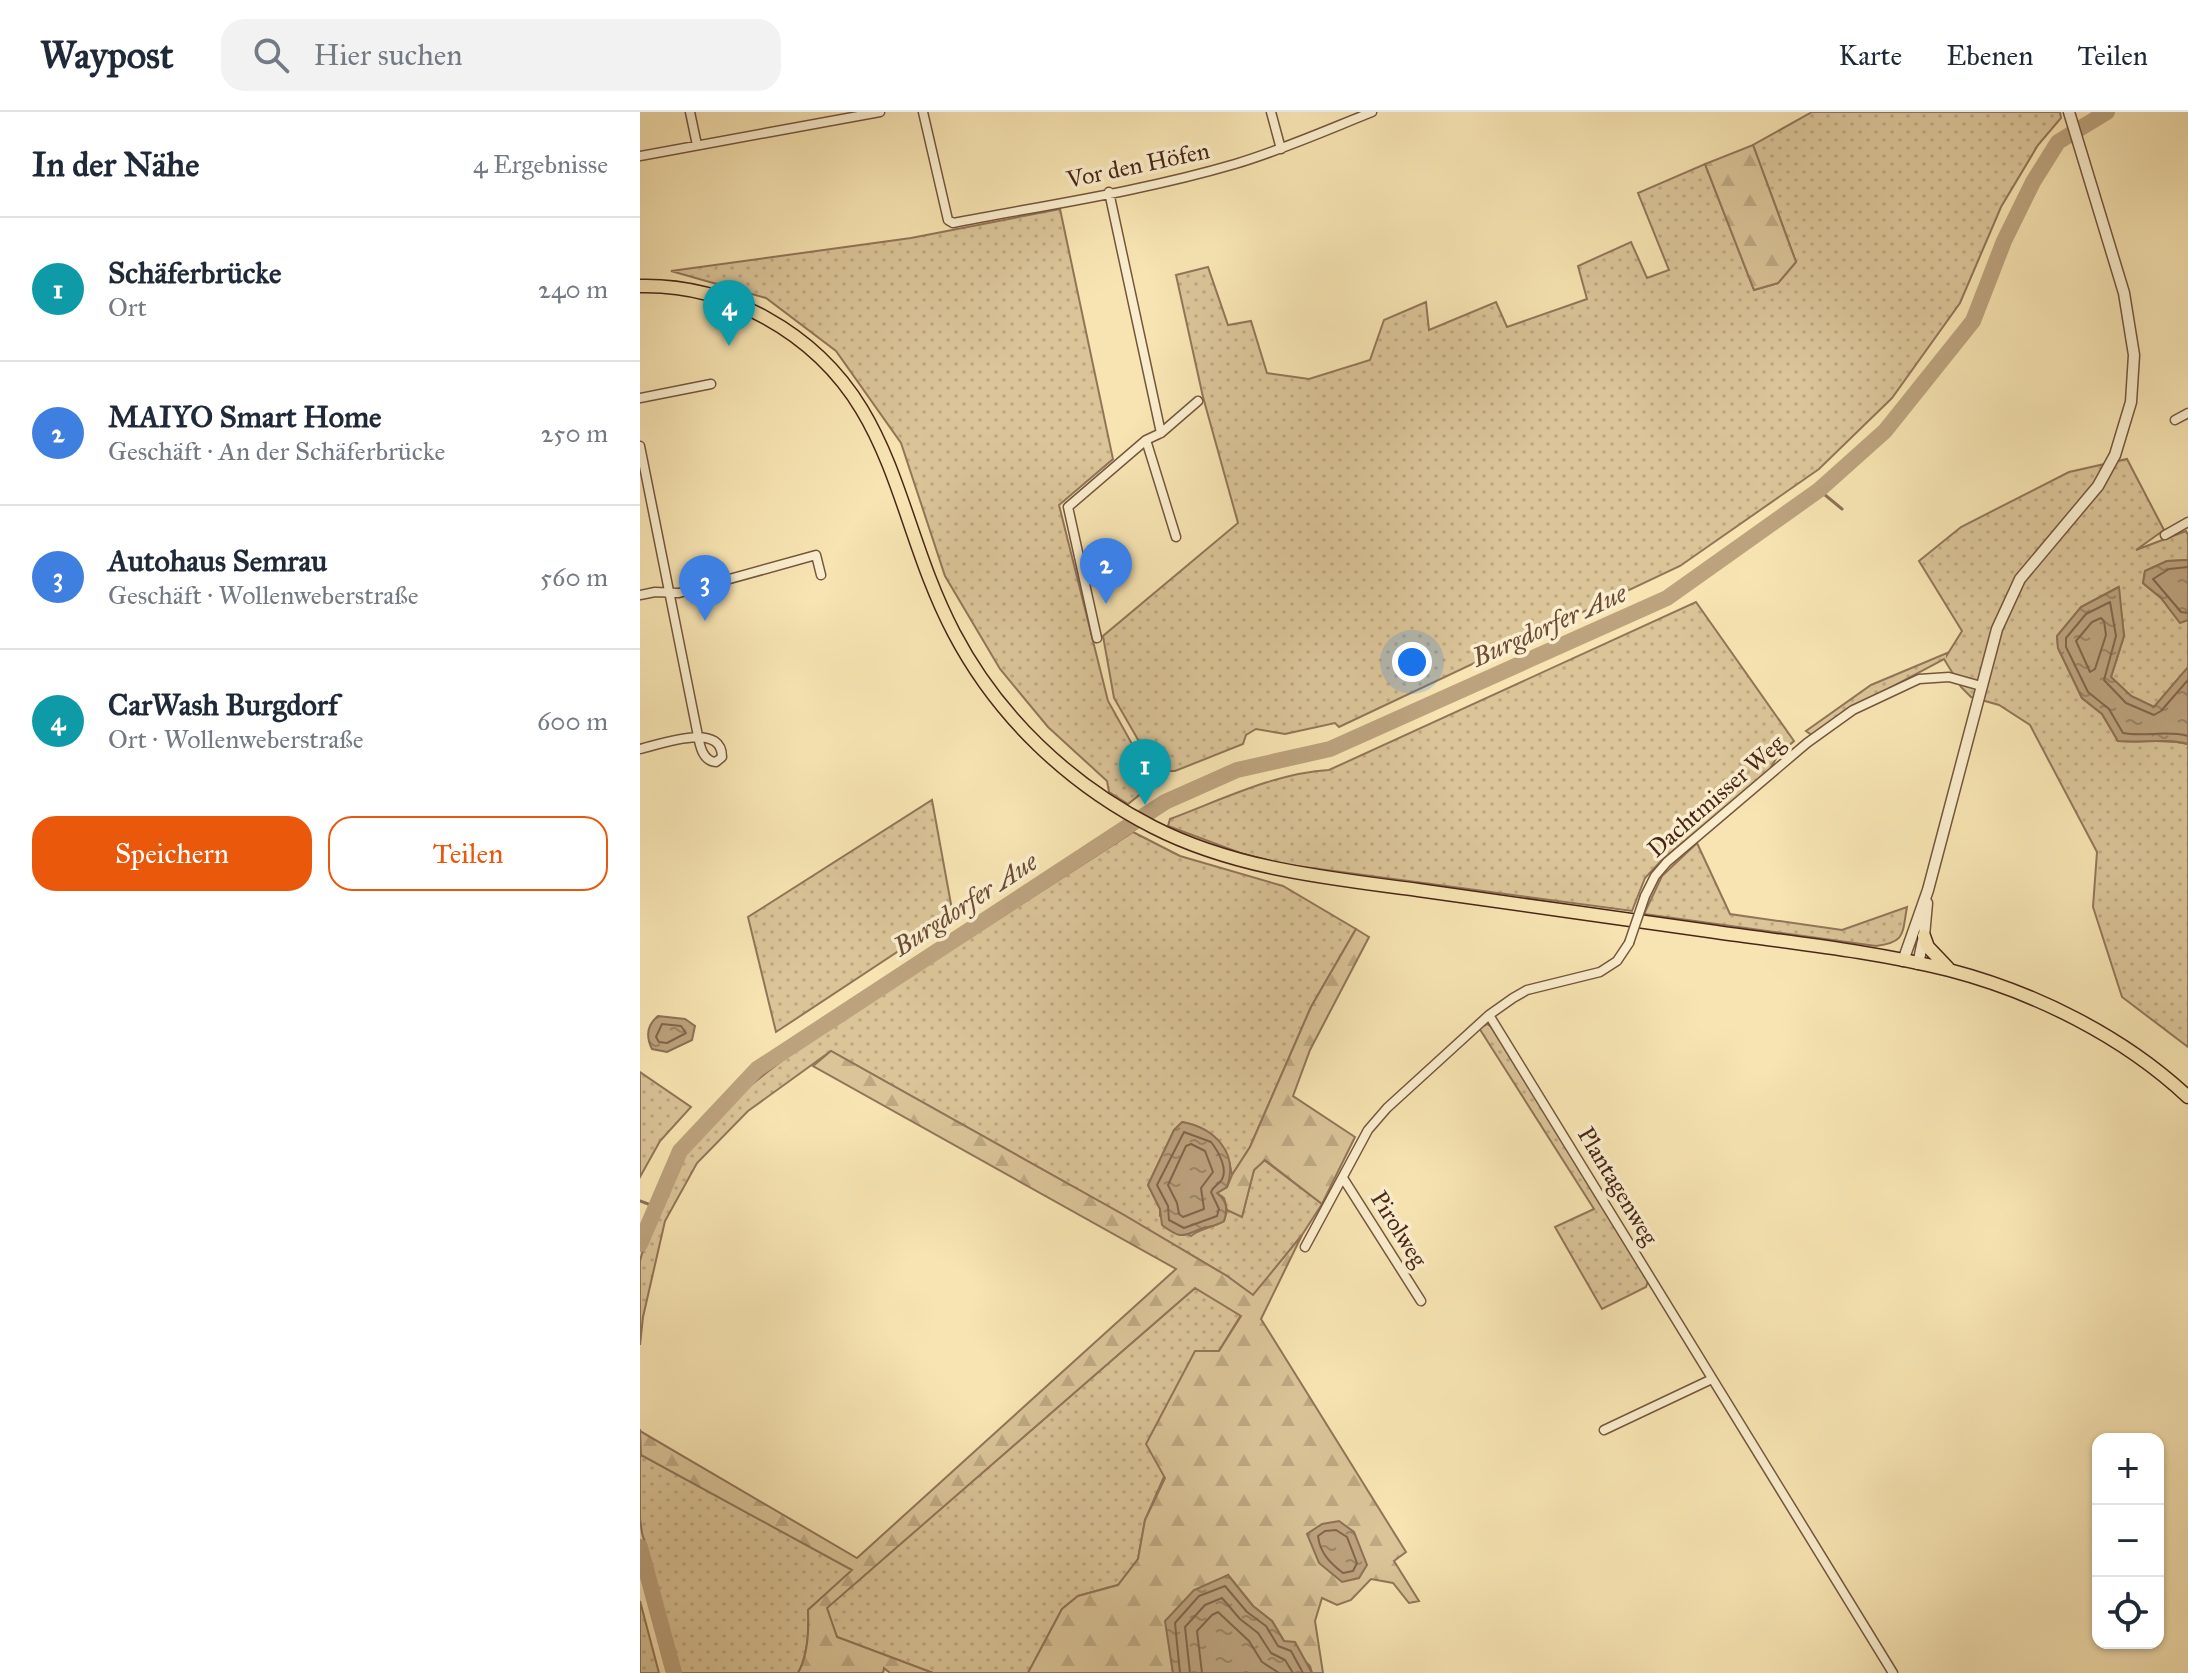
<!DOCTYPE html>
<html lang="de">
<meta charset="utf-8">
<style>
body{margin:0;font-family:"IM FELL Great Primer",serif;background:#f2f2f3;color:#1f2937}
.controls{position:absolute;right:24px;bottom:24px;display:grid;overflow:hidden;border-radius:16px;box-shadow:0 2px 6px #0004}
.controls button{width:72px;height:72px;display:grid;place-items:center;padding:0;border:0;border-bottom:2px solid #e0e1e3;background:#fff;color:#1f2937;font:40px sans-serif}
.you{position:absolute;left:772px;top:550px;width:28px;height:28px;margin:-20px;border:6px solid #fff;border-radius:50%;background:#1a73e8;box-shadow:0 0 0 12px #1a73e833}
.badge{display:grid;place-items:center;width:52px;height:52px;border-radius:50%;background:#ea580c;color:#fff;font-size:26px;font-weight:700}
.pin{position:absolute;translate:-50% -66px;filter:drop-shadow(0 2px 4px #0008)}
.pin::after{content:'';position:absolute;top:42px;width:28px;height:24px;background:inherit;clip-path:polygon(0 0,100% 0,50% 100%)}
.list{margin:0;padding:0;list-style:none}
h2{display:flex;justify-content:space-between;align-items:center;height:104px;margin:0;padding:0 32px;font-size:34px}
h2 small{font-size:26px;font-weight:400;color:#747a83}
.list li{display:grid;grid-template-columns:52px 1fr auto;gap:24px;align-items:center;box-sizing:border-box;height:144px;padding:0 32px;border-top:2px solid #e0e1e3}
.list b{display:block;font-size:30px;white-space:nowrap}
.list p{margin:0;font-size:26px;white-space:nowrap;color:#747a83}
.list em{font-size:26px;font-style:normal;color:#747a83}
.actions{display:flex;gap:16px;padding:24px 32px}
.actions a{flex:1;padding:18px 0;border:2px solid #ea580c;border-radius:24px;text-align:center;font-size:28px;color:#ea580c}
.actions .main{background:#ea580c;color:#fff}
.icon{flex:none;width:44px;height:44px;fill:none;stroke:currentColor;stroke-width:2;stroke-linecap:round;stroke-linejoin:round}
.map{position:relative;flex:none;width:1548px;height:1561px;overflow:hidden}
header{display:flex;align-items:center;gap:48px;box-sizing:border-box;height:112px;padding:0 40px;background:#fff;border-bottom:2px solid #e0e1e3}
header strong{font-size:38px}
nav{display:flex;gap:44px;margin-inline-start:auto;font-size:28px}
.search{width:560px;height:72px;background:#f2f2f3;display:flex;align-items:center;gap:20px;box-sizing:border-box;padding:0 28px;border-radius:24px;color:#747a83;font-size:30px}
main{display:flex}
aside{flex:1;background:#fff}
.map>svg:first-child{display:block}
</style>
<header>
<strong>Waypost</strong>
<div class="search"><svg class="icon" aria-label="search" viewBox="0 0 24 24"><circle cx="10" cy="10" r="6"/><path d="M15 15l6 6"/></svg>Hier suchen</div>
<nav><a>Karte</a><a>Ebenen</a><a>Teilen</a></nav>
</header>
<main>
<aside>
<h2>In der Nähe<small>4 Ergebnisse</small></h2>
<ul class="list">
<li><span class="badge" style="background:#0f9aa8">1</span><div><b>Schäferbrücke</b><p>Ort</p></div><em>240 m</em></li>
<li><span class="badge" style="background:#3f7fe0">2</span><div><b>MAIYO Smart Home</b><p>Geschäft · An der Schäferbrücke</p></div><em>250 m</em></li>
<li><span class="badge" style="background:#3f7fe0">3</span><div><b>Autohaus Semrau</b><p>Geschäft · Wollenweberstraße</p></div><em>560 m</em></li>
<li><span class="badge" style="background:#0f9aa8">4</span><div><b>CarWash Burgdorf</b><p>Ort · Wollenweberstraße</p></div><em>600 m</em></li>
</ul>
<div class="actions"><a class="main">Speichern</a><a>Teilen</a></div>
</aside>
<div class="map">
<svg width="1548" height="1561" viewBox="0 0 1548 1561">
<defs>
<pattern id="grass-dots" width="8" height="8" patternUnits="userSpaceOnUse" patternTransform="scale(2)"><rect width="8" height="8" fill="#dac498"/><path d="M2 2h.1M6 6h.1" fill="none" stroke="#bda882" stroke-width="1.8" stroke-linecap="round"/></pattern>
<pattern id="forest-firs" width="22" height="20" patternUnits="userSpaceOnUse" patternTransform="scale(2)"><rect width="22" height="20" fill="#dac498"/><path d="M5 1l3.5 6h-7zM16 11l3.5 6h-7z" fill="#bda882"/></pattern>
<pattern id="water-ripples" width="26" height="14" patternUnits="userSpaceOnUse" patternTransform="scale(2)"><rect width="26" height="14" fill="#bca37e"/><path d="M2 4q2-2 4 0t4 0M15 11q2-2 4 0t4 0" fill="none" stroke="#9b8566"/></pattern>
</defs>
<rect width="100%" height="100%" fill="#f7e4b2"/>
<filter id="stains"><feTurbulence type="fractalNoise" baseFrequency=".0025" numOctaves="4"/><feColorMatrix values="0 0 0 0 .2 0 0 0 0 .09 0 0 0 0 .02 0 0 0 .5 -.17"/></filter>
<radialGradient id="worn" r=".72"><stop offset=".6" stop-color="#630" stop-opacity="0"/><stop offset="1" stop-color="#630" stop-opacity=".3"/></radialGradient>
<path fill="url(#grass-dots)" stroke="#927558" stroke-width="2" d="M 1172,0 L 1420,0 L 1421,6 L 1398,33 L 1361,95 L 1320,191 L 1252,286 L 1179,357 L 1040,454 L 699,615 L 695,611 L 645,622 L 616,617 L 606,623 L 603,632 L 535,659 L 516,659 L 474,586 L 463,524 L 598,411 L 563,285 L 536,163 L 568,155 L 588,213 L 611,209 L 627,261 L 669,267 L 730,248 L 744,208 L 786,190 L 789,218 L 856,190 L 867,215 L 947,187 L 938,154 L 991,130 L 1007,166 L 1029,158 L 998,81 L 1065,52 L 1114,178 L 1138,171 L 1156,150 L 1113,33 Z
M 420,97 L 473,347 L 419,393 L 468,589 L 506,657 L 508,671 L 503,680 L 488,692 L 469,680 L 467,669 L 408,615 L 360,557 L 305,464 L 261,331 L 196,239 L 126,186 L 31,159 L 271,126 Z
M 1487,347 L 1524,418 L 1496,438 L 1546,419 L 1548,423 L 1548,448 L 1527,449 L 1505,459 L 1503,471 L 1521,486 L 1540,510 L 1548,508 L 1548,556 L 1514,595 L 1491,584 L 1471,565 L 1484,524 L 1478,475 L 1441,495 L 1417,524 L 1418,536 L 1442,586 L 1462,602 L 1478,629 C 1501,631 1526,626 1548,632 L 1548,935 L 1482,885 L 1453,795 L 1457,740 L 1390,613 L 1359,593 L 1331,585 L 1321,575 L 1304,547 L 1216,594 L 1173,624 L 1166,619 L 1231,573 L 1307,541 L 1307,543 L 1322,519 L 1279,449 L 1321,415 L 1429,360 Z
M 1056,490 L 1154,629 L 1138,643 L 1129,659 L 1021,749 L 1005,766 L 992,799 L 649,753 L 603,742 L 528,714 L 530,707 C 581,688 635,661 689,658 Z
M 292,688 L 313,803 L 136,920 L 108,805 Z
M 493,720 L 540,744 L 643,774 L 716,817 L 671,895 L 610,1035 L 592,1063 C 588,1034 572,1016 543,1010 L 534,1018 L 508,1073 L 520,1097 L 520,1104 L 551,1124 C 561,1116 573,1116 584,1109 L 587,1098 L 602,1104 L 614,1058 L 624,1048 L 682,1092 L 662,1123 L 614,1184 L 587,1164 L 484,1103 L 191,939 L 108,999 L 57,1051 L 25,1109 L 3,1205 L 0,1233 L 0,1149 L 4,1134 C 15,1109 29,1063 44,1042 C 73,999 118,967 159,936 Z
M 1057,731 L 1090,802 L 1202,818 L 1267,795 C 1262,822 1266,830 1236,834 L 1004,802 L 1022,764 Z
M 847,912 L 855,917 L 1008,1169 L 1006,1175 L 962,1197 L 915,1115 L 954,1097 L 839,916 Z
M 0,960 L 51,995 L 20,1029 L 0,1065 Z
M 555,1176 L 601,1203 L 579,1239 L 505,1408 L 498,1447 L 478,1473 L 438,1484 L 422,1497 L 388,1561 L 293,1561 L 197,1525 L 186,1496 Z
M 0,1317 L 1,1343 L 213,1458 L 168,1498 C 169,1518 168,1543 158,1561 L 41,1561 L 2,1421 L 0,1407 Z
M 0,1489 L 19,1561 L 0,1561 Z"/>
<path fill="url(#forest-firs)" stroke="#927558" stroke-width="2" d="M 1113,33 L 1156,150 L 1138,171 L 1114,178 L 1065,52 Z
M 716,817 L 729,825 L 670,938 L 653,984 L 715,1025 L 682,1092 L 625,1048 L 614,1058 L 602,1105 L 587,1098 L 584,1086 L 577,1081 L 587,1075 L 592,1063 L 610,1035 L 671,895 Z
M 191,939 L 484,1103 L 587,1164 L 613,1183 L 662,1123 L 621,1207 L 766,1440 L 754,1449 L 779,1489 L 769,1491 L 753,1471 L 731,1467 L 711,1488 L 697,1493 L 682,1486 L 675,1509 L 683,1561 L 672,1561 L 670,1554 L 644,1529 L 632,1509 L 613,1494 L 588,1463 L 526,1509 L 533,1561 L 388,1561 L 422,1497 L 438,1484 L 478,1473 L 498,1447 L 505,1408 L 525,1366 L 506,1332 L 555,1239 L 579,1239 L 601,1204 L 555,1176 L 187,1496 L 197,1525 L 293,1561 L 250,1561 L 244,1556 L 243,1561 L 158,1561 C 168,1543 169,1518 168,1498 L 212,1458 L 1,1343 L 0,1319 L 217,1446 L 536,1157 L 173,954 Z"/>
<path fill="url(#water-ripples)" stroke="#8e7155" stroke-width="2" d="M 1548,448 L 1548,508 L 1540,511 L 1521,486 L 1503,471 L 1505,459 L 1527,449 Z
M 1479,475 L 1484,524 L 1471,565 L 1491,584 L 1514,595 L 1548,555 L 1548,632 C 1526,626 1501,631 1478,629 L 1462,602 L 1442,586 L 1418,536 L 1417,524 L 1441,495 Z
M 18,904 L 45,907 L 55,914 L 52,928 L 27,940 L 12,937 C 6,925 7,913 18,904 Z
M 542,1010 C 575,1016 599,1041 587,1075 L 577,1081 C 587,1089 588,1097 584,1109 C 575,1115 567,1114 558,1118 C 541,1126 538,1125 522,1113 L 520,1097 L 508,1073 L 534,1018 Z
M 699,1409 L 714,1420 L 727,1453 L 719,1466 L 702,1470 L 679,1451 L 667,1422 L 682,1412 Z
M 588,1463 L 613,1494 L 632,1509 L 644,1529 L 655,1530 L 672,1561 L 533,1561 L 525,1509 L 554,1478 Z"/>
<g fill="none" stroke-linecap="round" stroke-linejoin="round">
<path stroke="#83644b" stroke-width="2" d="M 1548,455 L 1529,457 L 1513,467 L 1541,500 L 1548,501
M 1461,506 L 1464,509 L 1466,523 L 1455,557 L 1450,560 L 1436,529 L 1452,510 Z
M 1548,568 L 1521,599 L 1514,603 L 1486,591 L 1464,568 L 1476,524 L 1470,490 L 1446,502 L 1426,526 L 1426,535 L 1448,580 L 1469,597 L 1483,621 C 1505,625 1526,618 1548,624
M 22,912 L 41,914 L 46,921 L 27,931 L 19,930 L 16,925 Z
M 544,1020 L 571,1030 C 578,1039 590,1059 580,1070 C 577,1073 573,1075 571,1080 L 579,1097 L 577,1104 L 544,1116 L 529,1108 L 528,1094 L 517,1073 Z
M 551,1032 L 565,1039 L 573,1060 L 561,1076 L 564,1097 L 543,1105 L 539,1102 L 537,1091 L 528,1073 L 546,1034 Z
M 696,1418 L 707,1425 L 717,1451 L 713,1459 L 703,1461 C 690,1451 680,1441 678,1424 L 685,1419 Z
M 540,1561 L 535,1511 L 559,1484 L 585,1474 L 607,1500 L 626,1514 L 638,1534 L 651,1539 L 663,1561
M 550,1561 L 545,1515 L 565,1493 L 582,1486 L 600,1507 L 618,1521 L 631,1541 L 645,1548 L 653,1561
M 562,1561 L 557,1519 L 572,1503 L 578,1500 L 609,1529 L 622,1550 L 639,1561"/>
<path stroke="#8e7155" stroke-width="3" d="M 1179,378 L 1202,397
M 0,1089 L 16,1095"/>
<path stroke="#bca37e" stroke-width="16" d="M 0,1132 L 40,1039 L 117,957 L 525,690 L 597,658 L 690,637 L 1027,486 L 1179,378 L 1245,319 L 1333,209 L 1364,129 L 1393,70 L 1418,30 L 1467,0
M 0,1435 L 34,1561"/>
<defs>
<path id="minor" d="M 50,0 L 57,33
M 283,0 L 308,108 L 313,111 C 407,93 503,79 595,52 C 642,38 687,18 732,0
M 631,0 L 641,37
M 0,44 L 240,0
M 0,286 L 71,272
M 1535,308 L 1548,301
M 521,321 L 558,289
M 506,328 L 536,425
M 0,334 L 56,614 C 59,627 60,649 76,650 L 82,645 C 82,609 21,632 0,637
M 1525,423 L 1548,410
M 0,483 L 15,480 L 39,481 L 176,443 L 181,463
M 457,526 L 428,395 L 506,328 L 521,321 L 469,80
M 1005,784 L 1015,764 L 1027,750 L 1167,631 L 1213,598 L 1279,567 L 1309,565 L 1341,574
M 849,903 L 1253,1561
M 703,1066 L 781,1189
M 665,1135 L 728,1018 L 747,996 L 849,903 L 873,886 L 887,878 L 960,860 L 977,849 L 989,831
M 964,1318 L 1072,1267"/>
<path id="tertiary" d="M 1263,849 L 1288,778 L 1357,517 L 1380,467 L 1458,374 L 1475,343 L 1491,290 L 1494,243 L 1484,181 L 1429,0
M 1278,852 L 1284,824 L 1287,791"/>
<path id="primary" d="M 0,174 C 45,173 87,184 126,206 C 258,279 252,403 314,521 C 358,605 429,672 513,715 C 595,757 688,766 778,778 C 877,792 977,806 1076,820 C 1153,831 1233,839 1309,858 C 1394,880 1483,924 1548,985
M 1284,824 L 1288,835 L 1308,856"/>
</defs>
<use href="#minor" stroke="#75563e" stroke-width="11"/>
<use href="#tertiary" stroke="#75563e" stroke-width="13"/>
<use href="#primary" stroke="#4a2618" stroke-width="15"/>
<use href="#minor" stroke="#faedcd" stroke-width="8"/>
<use href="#tertiary" stroke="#faedcd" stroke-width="10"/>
<use href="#primary" stroke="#f7e4b2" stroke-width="12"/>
<defs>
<path id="minor-bridge" d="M 989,831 L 1005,784"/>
</defs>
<use href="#minor-bridge" stroke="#75563e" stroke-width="11" stroke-linecap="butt"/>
<use href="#minor-bridge" stroke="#faedcd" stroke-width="8"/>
</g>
<g text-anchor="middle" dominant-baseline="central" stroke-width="7" stroke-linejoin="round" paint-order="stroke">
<g font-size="24" fill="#4a2618" stroke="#faedcd">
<text transform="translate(498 53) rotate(-12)">Vor den Höfen</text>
<text transform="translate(1076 684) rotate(-41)">Dachtmisser Weg</text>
<text transform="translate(978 1074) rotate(59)">Plantagenweg</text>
<text transform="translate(759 1117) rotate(58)">Pirolweg</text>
</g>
<g font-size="26" font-style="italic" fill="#6c4c37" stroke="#faedcd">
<text transform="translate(909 513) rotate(-24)">Burgdorfer Aue</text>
<text transform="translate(325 792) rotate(-33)">Burgdorfer Aue</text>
</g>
</g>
<rect width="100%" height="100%" filter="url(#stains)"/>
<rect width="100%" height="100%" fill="url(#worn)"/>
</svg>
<div class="controls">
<button>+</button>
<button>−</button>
<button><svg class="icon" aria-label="locate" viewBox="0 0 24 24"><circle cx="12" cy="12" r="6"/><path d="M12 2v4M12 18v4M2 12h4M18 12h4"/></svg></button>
</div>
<div class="you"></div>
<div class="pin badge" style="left:505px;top:693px;background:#0f9aa8">1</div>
<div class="pin badge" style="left:466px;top:492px;background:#3f7fe0">2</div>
<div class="pin badge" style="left:65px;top:509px;background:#3f7fe0">3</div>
<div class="pin badge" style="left:89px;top:234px;background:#0f9aa8">4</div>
</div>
</main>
